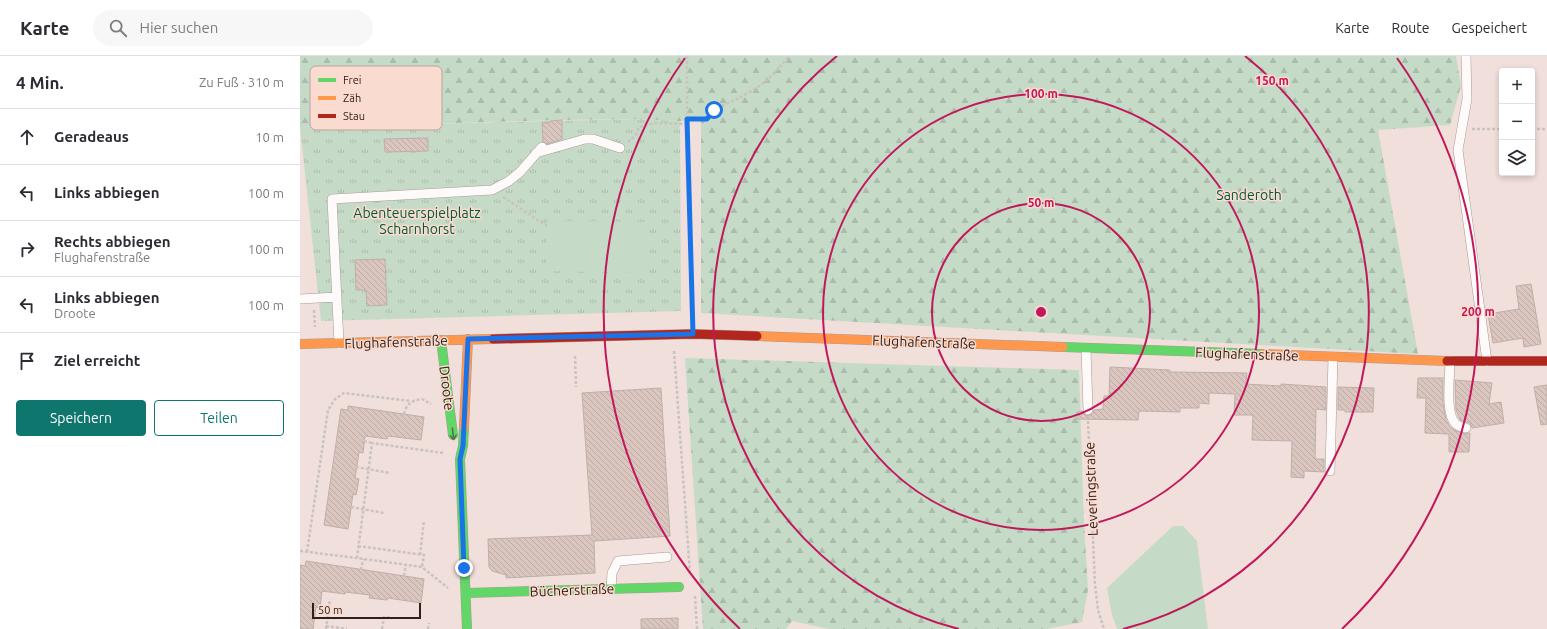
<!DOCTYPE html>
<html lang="de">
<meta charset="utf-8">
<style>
body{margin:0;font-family:Ubuntu,sans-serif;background:#f7f7f7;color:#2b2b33}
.controls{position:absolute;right:12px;top:12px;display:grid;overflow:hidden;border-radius:4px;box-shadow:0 2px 6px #0003}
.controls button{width:36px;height:36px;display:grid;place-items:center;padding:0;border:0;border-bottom:1px solid #e1e1e2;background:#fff;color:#2b2b33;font:20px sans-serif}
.scale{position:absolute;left:12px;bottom:10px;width:109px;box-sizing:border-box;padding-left:4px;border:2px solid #2e201b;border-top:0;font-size:11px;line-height:14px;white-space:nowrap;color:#2e201b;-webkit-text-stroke:3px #fadbd0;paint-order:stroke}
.stop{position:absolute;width:12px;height:12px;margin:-9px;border:3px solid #1a73e8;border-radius:50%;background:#fff}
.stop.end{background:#1a73e8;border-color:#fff;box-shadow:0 1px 4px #0008}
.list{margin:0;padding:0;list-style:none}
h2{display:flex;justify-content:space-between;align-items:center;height:52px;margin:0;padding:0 16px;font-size:17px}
h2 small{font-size:13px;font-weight:400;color:#7c7c81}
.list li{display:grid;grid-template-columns:26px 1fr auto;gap:12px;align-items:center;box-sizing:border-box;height:56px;padding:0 16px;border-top:1px solid #e1e1e2}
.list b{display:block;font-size:15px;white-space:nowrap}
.list p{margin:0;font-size:13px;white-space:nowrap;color:#7c7c81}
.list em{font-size:13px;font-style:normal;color:#7c7c81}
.actions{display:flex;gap:8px;padding:12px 16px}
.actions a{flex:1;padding:9px 0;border:1px solid #0f766e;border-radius:4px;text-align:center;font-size:14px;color:#0f766e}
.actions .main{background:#0f766e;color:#fff}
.icon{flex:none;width:22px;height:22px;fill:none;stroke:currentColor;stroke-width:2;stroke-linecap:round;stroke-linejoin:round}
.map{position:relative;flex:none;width:1247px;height:573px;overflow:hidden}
header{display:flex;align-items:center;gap:24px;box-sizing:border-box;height:56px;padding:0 20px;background:#fff;border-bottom:1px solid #e1e1e2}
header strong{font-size:19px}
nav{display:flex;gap:22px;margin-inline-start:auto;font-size:14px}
.search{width:280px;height:36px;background:#f7f7f7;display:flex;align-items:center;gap:10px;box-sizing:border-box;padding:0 14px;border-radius:22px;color:#7c7c81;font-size:15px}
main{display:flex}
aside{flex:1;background:#fff}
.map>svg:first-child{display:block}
</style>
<header>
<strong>Karte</strong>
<div class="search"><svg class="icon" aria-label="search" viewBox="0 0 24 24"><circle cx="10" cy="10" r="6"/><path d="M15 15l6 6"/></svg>Hier suchen</div>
<nav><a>Karte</a><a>Route</a><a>Gespeichert</a></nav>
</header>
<main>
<aside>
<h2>4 Min.<small>Zu Fuß · 310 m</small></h2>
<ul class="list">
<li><svg class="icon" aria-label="ahead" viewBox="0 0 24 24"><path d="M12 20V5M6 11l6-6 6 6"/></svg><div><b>Geradeaus</b></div><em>10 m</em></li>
<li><svg class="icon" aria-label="left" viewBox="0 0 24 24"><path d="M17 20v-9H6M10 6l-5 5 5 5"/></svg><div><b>Links abbiegen</b></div><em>100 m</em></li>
<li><svg class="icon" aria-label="right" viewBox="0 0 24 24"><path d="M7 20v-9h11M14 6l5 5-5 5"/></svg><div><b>Rechts abbiegen</b><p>Flughafenstraße</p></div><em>100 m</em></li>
<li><svg class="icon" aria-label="left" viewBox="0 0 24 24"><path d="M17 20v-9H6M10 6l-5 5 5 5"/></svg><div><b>Links abbiegen</b><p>Droote</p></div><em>100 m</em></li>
<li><svg class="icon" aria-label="arrive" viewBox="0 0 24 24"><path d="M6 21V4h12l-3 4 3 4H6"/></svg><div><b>Ziel erreicht</b></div></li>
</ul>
<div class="actions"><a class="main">Speichern</a><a>Teilen</a></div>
</aside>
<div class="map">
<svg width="1247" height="573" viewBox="0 0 1247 573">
<defs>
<pattern id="grass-tufts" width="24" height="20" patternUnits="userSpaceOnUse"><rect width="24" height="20" fill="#c5dbc8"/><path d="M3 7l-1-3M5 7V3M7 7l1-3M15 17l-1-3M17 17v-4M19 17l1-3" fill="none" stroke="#aabcab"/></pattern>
<pattern id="forest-firs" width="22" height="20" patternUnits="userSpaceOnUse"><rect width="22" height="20" fill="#c5dbc8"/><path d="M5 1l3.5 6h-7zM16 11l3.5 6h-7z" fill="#aabcab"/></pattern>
<pattern id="building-back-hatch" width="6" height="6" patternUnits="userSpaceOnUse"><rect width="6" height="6" fill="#dbc6bf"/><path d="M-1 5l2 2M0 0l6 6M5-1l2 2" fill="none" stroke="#bcaaa4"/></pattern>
</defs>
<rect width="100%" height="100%" fill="#f0dfda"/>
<path fill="url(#grass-tufts)" d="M 340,63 L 380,65 L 381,255 L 21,265 L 0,71 Z"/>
<path fill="url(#forest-firs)" d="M 0,0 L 1156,0 L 1161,30 L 1150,69 L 1078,74 L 1118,298 L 401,257 L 401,63 L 380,65 L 340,63 L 262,64 L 0,71 Z
M 385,302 L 779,314 L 784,468 L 788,534 L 782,566 L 747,573 L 529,573 L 492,565 L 486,573 L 403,573 Z"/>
<path fill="#c5dbc8" d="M 247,165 L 345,166 L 344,217 L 246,215 Z
M 873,470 L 883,470 L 897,485 L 908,573 L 817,573 L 812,559 L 807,532 Z"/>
<path fill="url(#building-back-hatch)" stroke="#bdafaa" d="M 262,64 L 262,83 L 247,88 L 243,85 L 242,67 L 250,67 L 250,65 Z
M 128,82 L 128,95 L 85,96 L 84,83 Z
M 85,203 L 87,249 L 67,250 L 66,234 L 56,234 L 55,204 Z
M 1231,228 L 1241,288 L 1224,291 L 1223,282 L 1193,287 L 1188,258 L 1219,253 L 1216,230 Z
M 810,311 L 870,314 L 870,316 L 947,317 L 946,328 L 981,330 L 981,328 L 1026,331 L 1026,354 L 1016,353 L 1015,403 L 1024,403 L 1024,416 L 1004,415 L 1004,422 L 991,421 L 992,385 L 952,384 L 953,359 L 934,359 L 935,338 L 909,337 L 909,348 L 899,347 L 899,352 L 880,352 L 880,356 L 839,355 L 838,364 L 777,363 L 777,356 L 782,355 L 785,359 L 789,360 L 793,357 L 794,354 L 803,353 L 804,340 L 809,340 Z
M 1118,322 L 1143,322 L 1143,347 L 1146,364 L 1150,371 L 1156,375 L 1165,378 L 1170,377 L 1169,396 L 1149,396 L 1149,378 L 1125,377 L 1126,342 L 1117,342 Z
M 1155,324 L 1192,327 L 1189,348 L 1201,346 L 1204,367 L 1172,372 L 1170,367 L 1160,364 L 1156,354 Z
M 1247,329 L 1247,368 L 1241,369 L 1234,331 Z
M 1038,331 L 1074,332 L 1073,356 L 1045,356 L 1045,354 L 1038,354 Z
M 361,332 L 370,480 L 294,485 L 295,517 L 206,522 L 206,519 L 192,515 L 189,511 L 188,483 L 292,479 L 282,337 Z
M 48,350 L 124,361 L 121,384 L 88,380 L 87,383 L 65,380 L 63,397 L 59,396 L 55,422 L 59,423 L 56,439 L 53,438 L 48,473 L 24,469 L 41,353 L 48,354 Z
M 6,505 L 124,523 L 121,547 L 88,542 L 87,544 L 69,542 L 70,539 L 45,536 L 45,538 L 22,535 L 20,552 L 16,551 L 13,573 L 0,573 L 0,509 L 5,510 Z
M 378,562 L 378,573 L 341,573 L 341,563 Z"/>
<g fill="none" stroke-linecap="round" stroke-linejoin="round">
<defs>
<path id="lane" d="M 1166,0 L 1167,43 L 1158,94 L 1187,305
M 236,97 L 285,83 L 293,83 L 320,92
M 0,243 L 37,241
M 39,287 L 32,143 L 192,134 L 209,125 L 220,116 L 242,91
M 786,293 L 788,354
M 1150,305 C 1150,320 1145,356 1155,367 C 1158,371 1162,371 1166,372
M 1030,415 L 1033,301
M 311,533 L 312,517 L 318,505 L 367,501"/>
<path id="fast" d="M 141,284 L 153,379
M 763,291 L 963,298
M 164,371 L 163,390 L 160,403 L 167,573
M 166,537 L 379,531"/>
<path id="slow" d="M 457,280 L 763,291
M 0,288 L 193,283
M 963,298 L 1147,305
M 164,371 L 168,283"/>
<path id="jam" d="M 193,283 L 393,278 L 457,280
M 1147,305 L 1247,305"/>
</defs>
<use href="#lane" stroke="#a99b97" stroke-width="10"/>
<use href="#fast" stroke="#a99b97" stroke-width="10"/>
<use href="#slow" stroke="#a99b97" stroke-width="10"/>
<use href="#jam" stroke="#a99b97" stroke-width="10"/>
<path stroke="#c9c3c1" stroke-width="2.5" stroke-dasharray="3 2" stroke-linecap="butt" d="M 387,0 L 387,63 L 392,262
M 387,63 L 407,63 C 419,47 432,47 448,37 C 465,28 478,14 489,0
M 1172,73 L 1202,73
M 1232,73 L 1247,73
M 328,86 L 336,79 L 339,71 L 355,67 L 387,68
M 203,141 L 247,170
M 14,254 L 15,271
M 374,295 L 390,517
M 275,300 L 276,331
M 104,358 C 107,347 111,345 122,343 L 131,348
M 788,365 L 795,529 L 798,554 L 804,573
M 59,384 L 72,387
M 143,397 L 72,387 L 57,502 L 122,511 L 148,532
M 56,411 L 90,417
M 51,451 L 84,457
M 58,490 L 124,499 L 122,511
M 0,495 L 57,502
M 7,496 L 28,354 L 35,343 L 44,337 L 111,345
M 120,499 L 124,464
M 61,514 L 63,503
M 104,520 L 106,509
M 395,540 L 397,573
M 26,570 L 47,573
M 26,573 L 30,543
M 82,573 L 84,561 L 92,562
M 128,573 L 129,567"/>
<use href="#lane" stroke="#fdfaf9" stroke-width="9"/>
<use href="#fast" stroke="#63d668" stroke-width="9"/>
<use href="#slow" stroke="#ff974d" stroke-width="9"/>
<use href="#jam" stroke="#b3261e" stroke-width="9"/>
</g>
<defs><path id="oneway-shaft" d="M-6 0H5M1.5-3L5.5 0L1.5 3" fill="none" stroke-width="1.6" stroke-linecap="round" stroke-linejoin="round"/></defs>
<use stroke="#487b42" href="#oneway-shaft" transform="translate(153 378) rotate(84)"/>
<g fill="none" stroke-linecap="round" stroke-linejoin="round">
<path stroke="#1a73e8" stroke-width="5" d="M 164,512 L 160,403 L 163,390 L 168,283 L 393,278 L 387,63 L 407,63 L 414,54"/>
</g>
<g fill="none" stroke="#c2185b" stroke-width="2">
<circle cx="741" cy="256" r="109"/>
<circle cx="741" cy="256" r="218"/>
<path d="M659 573A327 327 0 0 1 537 0M945 0A327 327 0 0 1 823 573"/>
<path d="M440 573A437 437 0 0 1 385 2M1097 2A437 437 0 0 1 1042 573"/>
</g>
<g text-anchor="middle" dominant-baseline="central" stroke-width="3" stroke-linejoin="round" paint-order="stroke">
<g font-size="14" fill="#005837" stroke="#fadbd0">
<text x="949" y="139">Sanderoth</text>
<text x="117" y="157">Abenteuerspielplatz<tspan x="117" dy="16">Scharnhorst</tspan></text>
</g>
<g font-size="14" fill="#2e201b" stroke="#fadbd0">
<text transform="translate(96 286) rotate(-2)">Flughafenstraße</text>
<text transform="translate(624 286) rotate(2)">Flughafenstraße</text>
<text transform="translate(947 298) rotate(2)">Flughafenstraße</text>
<text transform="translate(147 332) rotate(83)">Droote</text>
<text transform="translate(791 433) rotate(-92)">Leveringstraße</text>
<text transform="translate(272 534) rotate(-2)">Bücherstraße</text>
</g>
</g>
<rect x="10" y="10" width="132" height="64" rx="6" fill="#fadbd0" stroke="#bda39a" stroke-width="1"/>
<rect x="18" y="22" width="18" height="4" fill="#63d668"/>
<rect x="18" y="40" width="18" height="4" fill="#ff974d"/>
<rect x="18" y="58" width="18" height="4" fill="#b3261e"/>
<g font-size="11" fill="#2e201b">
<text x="43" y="28">Frei</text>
<text x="43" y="46">Zäh</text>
<text x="43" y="64">Stau</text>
</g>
<circle cx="741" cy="256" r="6" fill="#c2185b" stroke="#fadbd0" stroke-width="2"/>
<g font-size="12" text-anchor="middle" font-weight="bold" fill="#c2185b" stroke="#fadbd0" stroke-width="3" stroke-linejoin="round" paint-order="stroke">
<text x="972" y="29">150 m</text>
<text x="741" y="42">100 m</text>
<text x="741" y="151">50 m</text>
<text x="1178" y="260">200 m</text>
</g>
</svg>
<div class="controls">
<button>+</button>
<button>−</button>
<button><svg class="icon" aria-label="layers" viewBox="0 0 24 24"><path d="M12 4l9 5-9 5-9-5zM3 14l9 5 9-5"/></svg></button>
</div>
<div class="scale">50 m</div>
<div class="stop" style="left:414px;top:54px"></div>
<div class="stop end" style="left:164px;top:512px"></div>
</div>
</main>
